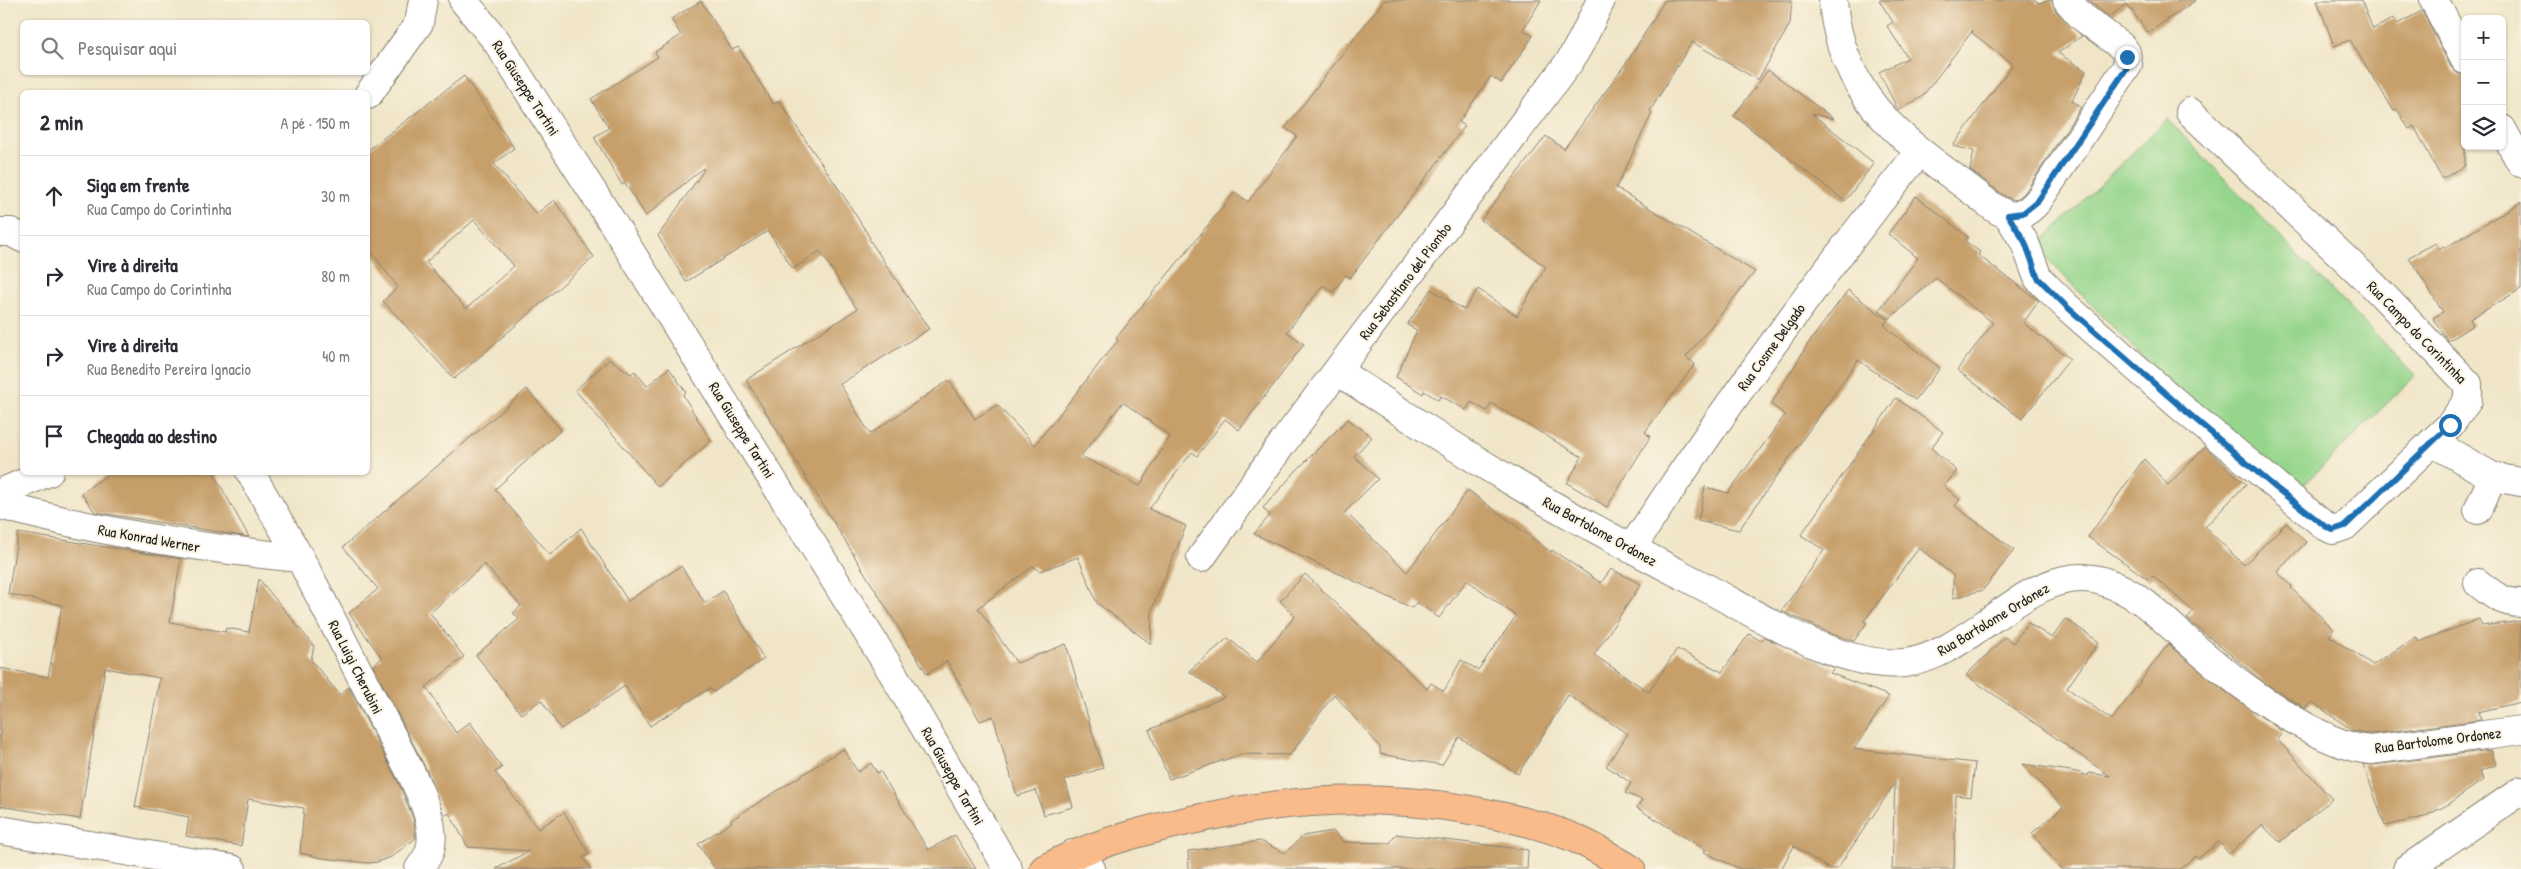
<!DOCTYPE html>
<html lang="pt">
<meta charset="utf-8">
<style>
body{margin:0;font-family:"Patrick Hand",sans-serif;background:#f2f2f3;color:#2b2b33}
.controls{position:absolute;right:15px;top:15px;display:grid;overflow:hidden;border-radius:8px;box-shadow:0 1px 4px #0004}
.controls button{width:45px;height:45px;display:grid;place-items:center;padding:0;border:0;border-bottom:1px solid #e1e1e2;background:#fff;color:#2b2b33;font:25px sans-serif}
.stop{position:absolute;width:15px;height:15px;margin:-11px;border:4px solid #1f6fb2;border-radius:50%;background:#fff}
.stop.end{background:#1f6fb2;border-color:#fff;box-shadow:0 1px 5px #0008}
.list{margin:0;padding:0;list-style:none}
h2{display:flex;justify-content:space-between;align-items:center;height:65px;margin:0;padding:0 20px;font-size:21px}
h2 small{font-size:16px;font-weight:400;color:#7c7c81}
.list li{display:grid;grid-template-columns:32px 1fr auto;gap:15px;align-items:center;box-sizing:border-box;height:80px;padding:0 20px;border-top:1px solid #e1e1e2}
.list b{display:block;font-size:19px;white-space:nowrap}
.list p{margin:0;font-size:16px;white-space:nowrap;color:#7c7c81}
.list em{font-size:16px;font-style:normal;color:#7c7c81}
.icon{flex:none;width:28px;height:28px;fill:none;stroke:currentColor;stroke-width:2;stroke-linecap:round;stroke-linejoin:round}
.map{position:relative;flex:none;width:2521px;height:869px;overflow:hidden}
.search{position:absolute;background:#fff;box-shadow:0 1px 4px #0004;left:20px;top:20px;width:350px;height:55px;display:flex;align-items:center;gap:12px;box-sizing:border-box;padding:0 18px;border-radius:8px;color:#7c7c81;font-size:19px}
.panel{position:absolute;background:#fff;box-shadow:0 1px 4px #0004;left:20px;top:90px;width:350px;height:385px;border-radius:8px}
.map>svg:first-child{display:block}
</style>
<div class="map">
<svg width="2521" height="869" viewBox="0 0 2521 869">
<rect width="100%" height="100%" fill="#fcf5e5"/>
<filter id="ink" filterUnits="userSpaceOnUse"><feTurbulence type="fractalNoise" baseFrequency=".02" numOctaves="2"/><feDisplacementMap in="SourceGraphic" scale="10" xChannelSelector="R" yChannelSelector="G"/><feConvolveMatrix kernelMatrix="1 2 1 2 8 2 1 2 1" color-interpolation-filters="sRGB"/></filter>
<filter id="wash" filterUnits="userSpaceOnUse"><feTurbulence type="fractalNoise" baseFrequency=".0096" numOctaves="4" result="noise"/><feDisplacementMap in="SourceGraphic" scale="20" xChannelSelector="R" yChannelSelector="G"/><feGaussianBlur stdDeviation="1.12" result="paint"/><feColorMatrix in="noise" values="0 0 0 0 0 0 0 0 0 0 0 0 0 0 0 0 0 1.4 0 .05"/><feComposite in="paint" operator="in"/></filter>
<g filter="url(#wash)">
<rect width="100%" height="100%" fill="#f0e5c7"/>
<path fill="#96d68c" stroke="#597954" d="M 2167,119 L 2415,376 L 2284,504 L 2036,247 Z"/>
<g id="blocks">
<path fill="#c69f6b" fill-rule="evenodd" d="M 1384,0 L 1541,0 L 1523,30 L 1533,36 L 1501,83 L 1491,76 L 1459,122 L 1465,126 L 1350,278 L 1346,275 L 1333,292 L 1323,285 L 1287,332 L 1304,344 L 1272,387 L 1239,430 L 1225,419 L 1197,456 L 1192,452 L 1149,509 L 1186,526 L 1152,609 L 1151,644 L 1097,603 L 1078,557 L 1040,571 L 1033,566 L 978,608 L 1017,663 L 1066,644 L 1103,768 L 1065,780 L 1073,807 L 1044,815 L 1036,790 L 1017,796 L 993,716 L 980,721 L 947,661 L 927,674 L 746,380 L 857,309 L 820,251 L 793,269 L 768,231 L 686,282 L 658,236 L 704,170 L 703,168 L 646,216 L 625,183 L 622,185 L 594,137 L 609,128 L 591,99 L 658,57 L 655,52 L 681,35 L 671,19 L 701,1 L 732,50 L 738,47 L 773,104 L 779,101 L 847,201 L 870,238 L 869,239 L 929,329 L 840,384 L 870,434 L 949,380 L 975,419 L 997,405 L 1035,445 L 1118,340 L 1116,338 L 1235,192 L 1248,202 L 1297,136 L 1285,128 ZM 1123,402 L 1170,436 L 1140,486 L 1081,456 Z
M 1665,0 L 1792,0 L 1790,24 L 1758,80 L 1692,42 L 1650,111 L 1652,113 L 1616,188 L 1755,272 L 1686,357 L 1695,364 L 1645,432 L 1650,437 L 1607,507 L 1567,483 L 1582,457 L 1491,403 L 1487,411 L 1471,402 L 1466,410 L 1441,396 L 1438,400 L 1424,391 L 1423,394 L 1396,377 L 1417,330 L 1407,325 L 1431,289 L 1464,310 L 1478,289 L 1517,316 L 1546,267 L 1481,220 L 1546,136 L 1564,149 L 1631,56 Z
M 1879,0 L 2036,0 L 2038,3 L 2052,0 L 2055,10 L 2082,36 L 2058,53 L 2086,71 L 2072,101 L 2081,107 L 2026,191 L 2020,197 L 2015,200 L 2006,197 L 1970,170 L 1974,151 L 1953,146 L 2013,64 L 1972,33 L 1973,30 L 1922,97 L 1898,110 L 1879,72 L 1908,58 L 1887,26 L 1893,22 Z
M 2088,0 L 2196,0 L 2148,33 L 2127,4 L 2109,17 Z
M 2317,0 L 2361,0 L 2373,29 L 2394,18 L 2397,24 L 2422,11 L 2451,67 L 2457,73 L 2465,76 L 2465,166 L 2442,179 L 2414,126 L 2409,129 L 2397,109 L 2394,111 L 2350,40 L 2334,46 Z
M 1768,70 L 1834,119 L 1812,114 L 1874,163 L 1845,201 L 1734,116 Z
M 464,76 L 514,148 L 494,164 L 536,214 L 554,200 L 594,257 L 454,379 L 383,301 L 398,287 L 368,248 L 368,150 ZM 474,220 L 514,266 L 466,309 L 426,262 Z
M 1916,196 L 1968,237 L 1965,241 L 1980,252 L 1978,255 L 2039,301 L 2023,323 L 2070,359 L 2022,419 L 1957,370 L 1993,323 L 1936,278 L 1889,319 L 1879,310 L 1918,258 L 1888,234 Z
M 2521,202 L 2521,289 L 2470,319 L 2473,325 L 2448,341 L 2433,318 L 2443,312 L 2409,257 L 2436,243 L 2439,249 L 2444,246 L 2445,248 Z
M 1848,290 L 1888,320 L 1884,324 L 1890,331 L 1940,368 L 1915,400 L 1858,360 L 1739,530 L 1698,521 L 1705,487 L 1728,493 L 1785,415 L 1771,404 L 1808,344 Z
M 610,359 L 631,374 L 635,371 L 647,386 L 669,368 L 686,392 L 683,395 L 711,441 L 658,487 L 575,390 Z
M 527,389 L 561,430 L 495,489 L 550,555 L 581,528 L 628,601 L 681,566 L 705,603 L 723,591 L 764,659 L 713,692 L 710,688 L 650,726 L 625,686 L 561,729 L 541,700 L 521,714 L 476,655 L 519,619 L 513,613 L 521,606 L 484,564 L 430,613 L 464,657 L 426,687 L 456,733 L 470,722 L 502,768 L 495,772 L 538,829 L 564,812 L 589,854 L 583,858 L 591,869 L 496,869 L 529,851 L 468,847 L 449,813 L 444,816 L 427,771 L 373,666 L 382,658 L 349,613 L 378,589 L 343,547 Z
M 1896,398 L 1943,432 L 1931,448 L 1957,471 L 1944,486 L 1960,500 L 1955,506 L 2014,550 L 1983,590 L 1953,598 L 1953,575 L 1919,548 L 1864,621 L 1867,623 L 1854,641 L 1832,634 L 1782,611 L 1824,550 L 1801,535 Z
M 1348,419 L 1372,437 L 1354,456 L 1378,479 L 1345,512 L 1407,572 L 1468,490 L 1551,552 L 1552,550 L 1601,583 L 1611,569 L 1641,584 L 1594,655 L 1649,692 L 1677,649 L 1722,672 L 1749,634 L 1761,641 L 1764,637 L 1834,668 L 1830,673 L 1889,696 L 1854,749 L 1975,763 L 1971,797 L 1956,795 L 1954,869 L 1892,869 L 1895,783 L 1837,869 L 1829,869 L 1794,846 L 1781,869 L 1740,869 L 1704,852 L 1706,850 L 1637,808 L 1642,800 L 1625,793 L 1631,783 L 1606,766 L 1628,734 L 1568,695 L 1518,774 L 1459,737 L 1442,765 L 1380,754 L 1380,747 L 1334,694 L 1290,755 L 1242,754 L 1169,779 L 1149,730 L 1224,697 L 1189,671 L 1228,638 L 1257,662 L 1295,616 L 1280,601 L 1305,574 L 1427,689 L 1431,683 L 1444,691 L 1461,660 L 1478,670 L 1516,616 L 1467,580 L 1439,618 L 1417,602 L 1412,608 L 1254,534 L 1270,515 L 1263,508 L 1296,471 Z
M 2205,447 L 2246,484 L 2205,527 L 2244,565 L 2286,523 L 2306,542 L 2277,572 L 2292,586 L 2291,588 L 2334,629 L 2329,636 L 2373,665 L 2416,637 L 2419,642 L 2479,619 L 2482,626 L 2521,621 L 2521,702 L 2478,712 L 2481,720 L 2371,734 L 2352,730 L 2312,702 L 2305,708 L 2265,683 L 2187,619 L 2193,611 L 2153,576 L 2149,580 L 2088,537 L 2144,459 L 2168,485 Z
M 112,472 L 213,472 L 249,537 L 95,512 L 81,493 Z
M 18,533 L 181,559 L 170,622 L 225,632 L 226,628 L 249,632 L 259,579 L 314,646 L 311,660 L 340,695 L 349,687 L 399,784 L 413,818 L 416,838 L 391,857 L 377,862 L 369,863 L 322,858 L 300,853 L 304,808 L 248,799 L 241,846 L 186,836 L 189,817 L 135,807 L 160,678 L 105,668 L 80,819 L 0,806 L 0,668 L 48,677 L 62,605 L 8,594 Z
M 2066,619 L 2099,642 L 2067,688 L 2112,720 L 2168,644 L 2225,691 L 2283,732 L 2277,739 L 2332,799 L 2280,842 L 2262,825 L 2229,854 L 2219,842 L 2198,858 L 2195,856 L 2180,869 L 2061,869 L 2032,833 L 2063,807 L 2022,764 L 2077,772 L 2088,776 L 2089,773 L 2110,776 L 1966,675 L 2005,637 L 2013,643 L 2028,623 L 2052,638 Z
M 843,749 L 858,772 L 871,763 L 877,773 L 880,771 L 928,850 L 955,835 L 976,869 L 715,869 L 698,844 L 732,822 L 731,820 Z
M 2491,750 L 2496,765 L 2480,771 L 2483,780 L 2449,804 L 2424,817 L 2385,826 L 2363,764 L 2373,765 Z
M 1333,831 L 1343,842 L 1390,843 L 1396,834 L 1528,850 L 1527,869 L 1189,869 L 1188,851 L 1260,841 L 1285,853 L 1303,836 Z"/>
</g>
</g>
<g filter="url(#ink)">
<use href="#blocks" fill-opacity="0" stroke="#868072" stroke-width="1"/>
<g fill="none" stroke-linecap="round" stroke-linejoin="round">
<defs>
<path id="minor" d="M 463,0 L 497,42 L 614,225 L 892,672 L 1008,869
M 1833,0 C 1835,29 1844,58 1858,83 C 1884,129 1930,159 1971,190 C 1982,198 1996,212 2009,215 C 2021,218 2031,209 2038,201 L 2128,65 L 2126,52 L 2121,46 L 2081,16 L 2067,0
M 2434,0 L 2465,60
M 368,95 L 419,23 L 423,0
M 2502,129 L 2521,163
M 2008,215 L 2025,243 L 2038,278 L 2066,306 L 2181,407 L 2325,526 L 2333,530 L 2345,526 L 2450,425 L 2468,400 L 2468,384 L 2374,286 L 2190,112
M 0,232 L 11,232 L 22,238
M 1337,371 C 1395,408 1453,447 1513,482 C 1574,519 1638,552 1701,585 C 1758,615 1839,669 1904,663 C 1973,656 2031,560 2102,581 C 2141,592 2168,625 2198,650 C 2237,683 2320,747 2371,750 L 2521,730
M 2432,442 L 2493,477
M 250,472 L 300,558 L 413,777 C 422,798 438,829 429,853 C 427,858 422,864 419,869
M 0,493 L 49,472
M 0,505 C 98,532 198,548 300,558
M 2478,510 L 2493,477 L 2521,482
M 1631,549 C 1721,412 1817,280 1919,152
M 1201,558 L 1282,444 L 1570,61 L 1582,40 L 1601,0
M 2478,583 C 2492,594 2502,603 2521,603
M 0,830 L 232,869
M 1073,854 L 1091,869
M 2407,869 L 2521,791"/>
<path id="major" d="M 1044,869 C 1089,845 1138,832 1187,821 C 1290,797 1392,792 1495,815 C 1525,821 1557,829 1585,843 C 1601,851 1616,860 1631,869"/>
</defs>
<use href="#minor" stroke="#868072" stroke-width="30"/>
<use href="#major" stroke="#868072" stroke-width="30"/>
<use href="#minor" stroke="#fff" stroke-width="28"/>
<use href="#major" stroke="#fabb8b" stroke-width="28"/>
</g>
</g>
<g fill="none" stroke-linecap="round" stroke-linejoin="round" filter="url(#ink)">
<path stroke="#1f6fb2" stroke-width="6" d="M 2127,57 L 2128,65 L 2124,72 L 2038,201 L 2023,213 L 2008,215 L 2025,242 L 2038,278 L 2066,306 L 2181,407 L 2276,488 L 2325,526 L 2333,530 L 2345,526 L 2450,425"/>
</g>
<g text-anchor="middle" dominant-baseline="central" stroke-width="4" stroke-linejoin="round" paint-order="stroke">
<g font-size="15" fill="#1c1c1c" stroke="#fcf5e5">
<text transform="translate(526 88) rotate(57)">Rua Giuseppe Tartini</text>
<text transform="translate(1405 281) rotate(-53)">Rua Sebastiano del Piombo</text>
<text transform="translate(2417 332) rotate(46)">Rua Campo do Corintinha</text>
<text transform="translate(1771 347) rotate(-54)">Rua Cosme Delgado</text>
<text transform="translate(742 430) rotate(58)">Rua Giuseppe Tartini</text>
<text transform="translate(1600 531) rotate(29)">Rua Bartolome Ordonez</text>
<text transform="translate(149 538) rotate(10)">Rua Konrad Werner</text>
<text transform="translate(1993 619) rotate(-31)">Rua Bartolome Ordonez</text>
<text transform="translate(356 667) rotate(63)">Rua Luigi Cherubini</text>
<text transform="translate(2438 740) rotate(-7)">Rua Bartolome Ordonez</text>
<text transform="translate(953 776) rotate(60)">Rua Giuseppe Tartini</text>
</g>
</g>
</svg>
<div class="controls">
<button>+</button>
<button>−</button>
<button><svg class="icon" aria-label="layers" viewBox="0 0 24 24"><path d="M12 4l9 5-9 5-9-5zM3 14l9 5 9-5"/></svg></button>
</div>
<div class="stop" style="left:2450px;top:425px"></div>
<div class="stop end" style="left:2127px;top:57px"></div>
<div class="search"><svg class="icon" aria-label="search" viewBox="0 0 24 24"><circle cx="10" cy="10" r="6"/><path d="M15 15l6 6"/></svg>Pesquisar aqui</div>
<section class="panel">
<h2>2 min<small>A pé · 150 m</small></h2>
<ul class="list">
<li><svg class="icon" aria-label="ahead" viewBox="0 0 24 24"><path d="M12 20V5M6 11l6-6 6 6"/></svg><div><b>Siga em frente</b><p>Rua Campo do Corintinha</p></div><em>30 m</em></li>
<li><svg class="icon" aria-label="right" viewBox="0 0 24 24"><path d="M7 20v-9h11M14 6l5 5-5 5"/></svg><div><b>Vire à direita</b><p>Rua Campo do Corintinha</p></div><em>80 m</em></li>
<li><svg class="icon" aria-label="right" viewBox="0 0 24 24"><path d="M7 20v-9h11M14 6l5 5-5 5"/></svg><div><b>Vire à direita</b><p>Rua Benedito Pereira Ignacio</p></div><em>40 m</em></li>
<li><svg class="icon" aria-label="arrive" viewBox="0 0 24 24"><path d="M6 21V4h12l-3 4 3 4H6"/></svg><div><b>Chegada ao destino</b></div></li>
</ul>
</section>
</div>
